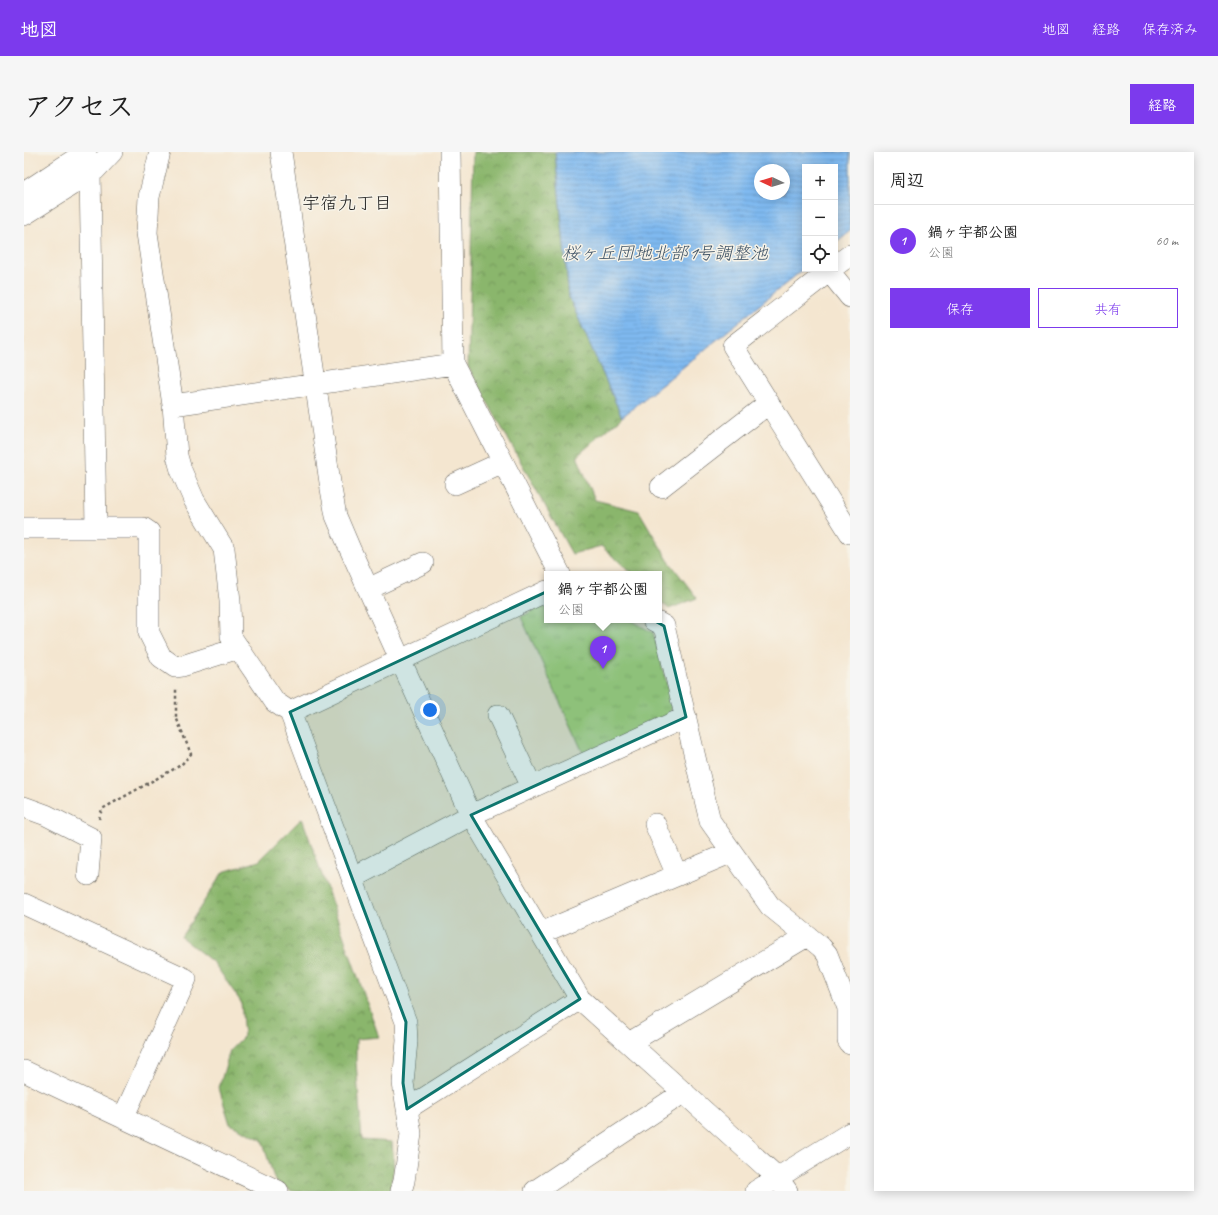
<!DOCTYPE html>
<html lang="ja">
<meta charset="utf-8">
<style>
body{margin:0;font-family:Caveat,"Klee One",sans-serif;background:#f6f6f6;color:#222}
.controls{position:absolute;right:12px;top:12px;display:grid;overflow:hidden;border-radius:0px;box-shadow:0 2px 10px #0003}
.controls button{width:36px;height:36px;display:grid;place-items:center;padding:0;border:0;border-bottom:1px solid #e0e0e0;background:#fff;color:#222;font:20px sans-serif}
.compass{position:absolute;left:730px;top:12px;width:36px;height:36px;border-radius:50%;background:#fff;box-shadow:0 2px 10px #0003;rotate:274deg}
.you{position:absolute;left:406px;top:558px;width:14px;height:14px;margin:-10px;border:3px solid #fff;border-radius:50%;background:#1a73e8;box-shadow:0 0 0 6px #1a73e833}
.badge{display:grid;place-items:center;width:26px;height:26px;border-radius:50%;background:#7c3aed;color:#fff;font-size:13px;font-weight:700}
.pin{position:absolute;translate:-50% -33px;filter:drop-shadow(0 1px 2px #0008)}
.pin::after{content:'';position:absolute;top:21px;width:14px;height:12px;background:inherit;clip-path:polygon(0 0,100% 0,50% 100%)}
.popup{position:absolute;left:520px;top:419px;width:118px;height:52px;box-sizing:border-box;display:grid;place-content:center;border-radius:0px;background:#fff;filter:drop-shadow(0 1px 3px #0005);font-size:13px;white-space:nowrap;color:#767676}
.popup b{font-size:15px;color:#222}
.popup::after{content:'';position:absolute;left:50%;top:100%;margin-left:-8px;border:8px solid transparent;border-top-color:#fff}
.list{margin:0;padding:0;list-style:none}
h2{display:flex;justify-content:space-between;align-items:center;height:52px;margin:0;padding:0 16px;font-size:17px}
h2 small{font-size:13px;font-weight:400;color:#767676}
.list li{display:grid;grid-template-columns:26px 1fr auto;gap:12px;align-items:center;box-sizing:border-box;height:72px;padding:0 16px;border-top:1px solid #e0e0e0}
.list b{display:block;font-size:15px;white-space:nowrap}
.list p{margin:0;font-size:13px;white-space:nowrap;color:#767676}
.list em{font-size:13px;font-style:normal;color:#767676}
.actions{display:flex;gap:8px;padding:12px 16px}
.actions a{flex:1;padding:9px 0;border:1px solid #7c3aed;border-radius:0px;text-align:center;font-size:14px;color:#7c3aed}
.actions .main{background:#7c3aed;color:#fff}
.icon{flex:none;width:22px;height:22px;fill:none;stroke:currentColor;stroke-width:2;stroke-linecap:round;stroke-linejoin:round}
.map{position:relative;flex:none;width:826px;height:1039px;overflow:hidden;border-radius:0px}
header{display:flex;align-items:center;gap:24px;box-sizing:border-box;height:56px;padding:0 20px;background:#7c3aed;color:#fff}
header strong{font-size:19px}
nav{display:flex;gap:22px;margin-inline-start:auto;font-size:14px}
.intro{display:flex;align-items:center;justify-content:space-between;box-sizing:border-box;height:96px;padding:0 24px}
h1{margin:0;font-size:28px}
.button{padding:10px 18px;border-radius:0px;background:#7c3aed;color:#fff;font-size:14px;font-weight:700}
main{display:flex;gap:24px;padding:0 24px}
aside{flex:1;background:#fff;border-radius:0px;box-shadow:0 2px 10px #0003}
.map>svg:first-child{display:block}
</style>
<header>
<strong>地図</strong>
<nav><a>地図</a><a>経路</a><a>保存済み</a></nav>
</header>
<div class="intro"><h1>アクセス</h1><a class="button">経路</a></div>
<main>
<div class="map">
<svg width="826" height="1039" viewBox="0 0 826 1039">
<defs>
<pattern id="grass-tufts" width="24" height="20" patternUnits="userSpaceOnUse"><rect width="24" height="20" fill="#aed47d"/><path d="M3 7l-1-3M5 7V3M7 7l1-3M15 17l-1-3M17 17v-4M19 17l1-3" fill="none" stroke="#95b56b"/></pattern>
<pattern id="forest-crowns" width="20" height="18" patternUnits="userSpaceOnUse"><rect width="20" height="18" fill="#8ab66c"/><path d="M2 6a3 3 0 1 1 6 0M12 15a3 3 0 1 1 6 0" fill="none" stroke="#709358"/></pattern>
<pattern id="water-rules" width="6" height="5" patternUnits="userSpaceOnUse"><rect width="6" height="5" fill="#7fb9f0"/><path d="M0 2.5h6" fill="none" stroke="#6d9ecd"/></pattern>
</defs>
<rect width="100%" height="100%" fill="#f7f3e8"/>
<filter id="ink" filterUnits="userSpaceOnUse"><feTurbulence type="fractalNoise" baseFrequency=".025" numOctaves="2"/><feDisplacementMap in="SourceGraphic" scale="8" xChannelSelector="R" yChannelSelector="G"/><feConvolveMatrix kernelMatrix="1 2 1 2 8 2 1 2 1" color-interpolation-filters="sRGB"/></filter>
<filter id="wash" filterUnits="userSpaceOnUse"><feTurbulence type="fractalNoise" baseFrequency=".012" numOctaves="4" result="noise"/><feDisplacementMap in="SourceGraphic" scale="16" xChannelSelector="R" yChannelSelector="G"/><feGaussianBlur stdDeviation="0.9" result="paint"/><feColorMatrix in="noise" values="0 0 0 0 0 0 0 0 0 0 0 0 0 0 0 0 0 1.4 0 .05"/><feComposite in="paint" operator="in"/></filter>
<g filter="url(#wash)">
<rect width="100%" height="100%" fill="#f4e6d0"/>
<path fill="url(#grass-tufts)" stroke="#65784c" d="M 523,452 L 523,468 L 607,468 L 629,481 L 648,552 L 644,564 L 561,605 L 497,465 Z"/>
<path fill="url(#forest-crowns)" stroke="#536944" d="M 449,0 L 531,0 L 545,145 L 598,265 L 553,304 L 571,348 L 615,359 L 644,408 L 673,446 L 645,457 L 635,448 L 635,422 L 609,422 L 577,394 L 548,402 L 444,215 L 447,106 Z
M 278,666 L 355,885 L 332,887 L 332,910 L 338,988 L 368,990 L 370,1016 L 366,1039 L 268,1039 L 251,1029 L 238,988 L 206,972 L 195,936 L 206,898 L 220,884 L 217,850 L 190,811 L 157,785 L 199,720 L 235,709 Z"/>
<path fill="url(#water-rules)" stroke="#4e6a86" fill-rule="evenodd" d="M 531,0 L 826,0 L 826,79 L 811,91 L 811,15 L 781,15 L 781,116 L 598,265 L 545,145 ZM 736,18 L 760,18 L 760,42 L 736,42 Z"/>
</g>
<g filter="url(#ink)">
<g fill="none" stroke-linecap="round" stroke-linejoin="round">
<defs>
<path id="street" d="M 136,0 L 125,45 L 123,81 L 149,253 L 153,304 L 157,318 L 170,348 L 200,397 L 206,449 L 207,485 L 251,550 L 266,560 L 382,870 L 383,889 L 379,931 L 387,982 L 380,1029 L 377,1039
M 257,0 L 307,337 L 312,364 L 326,397 L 447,663 L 556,847 L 753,1025 L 763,1039
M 426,0 L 429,212 L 536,422
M 66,21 L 72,376
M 0,41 L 62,0
M 0,63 L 71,18 L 88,0
M 811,114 L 826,103
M 808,117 L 709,194 L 826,381
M 805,119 L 826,145
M 149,253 L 429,212
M 431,332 L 479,310
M 637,335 L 745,251
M 0,376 L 119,376 L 125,380 L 125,481 L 137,505 L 151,515 L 158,514 L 215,496
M 344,437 L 399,411
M 629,468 L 640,474 L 686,669 L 746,754 L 797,795 L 803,802 L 824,856 L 824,889 L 826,892
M 266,560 L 523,439
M 474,563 L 508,635
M 0,655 L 22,663 L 67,686 L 64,723
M 631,672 L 653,723
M 328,726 L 447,663 L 662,565
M 0,752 L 162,827 L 99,966
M 517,781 L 708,700
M 605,891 L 783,784
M 0,919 L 254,1039
M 383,957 L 556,847
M 511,1039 L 660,940
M 732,1039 L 826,981"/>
</defs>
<use href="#street" stroke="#68635b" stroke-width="22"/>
<path stroke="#68635b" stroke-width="2.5" stroke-dasharray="3 3" stroke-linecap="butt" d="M 75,667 L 78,657 L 157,613 L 167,602 L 152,565 L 152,536"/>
<use href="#street" stroke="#fff" stroke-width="21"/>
</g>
</g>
<path fill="#0f766e" fill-opacity="0.2" stroke="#0f766e" stroke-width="3" stroke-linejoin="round" d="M 541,431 L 576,438 L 640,474 L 662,565 L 447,663 L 556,847 L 383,957 L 379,931 L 382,870 L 266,560 Z"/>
<g text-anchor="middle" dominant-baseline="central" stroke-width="3" stroke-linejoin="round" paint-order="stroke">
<g font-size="18" fill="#1c1c1c" stroke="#f7f3e8">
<text x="323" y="51">宇宿九丁目</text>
</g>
<g font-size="18" font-style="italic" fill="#3f5366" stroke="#f7f3e8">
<text x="641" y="101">桜ヶ丘団地北部1号調整池</text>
</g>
</g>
</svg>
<div class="controls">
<button>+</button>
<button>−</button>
<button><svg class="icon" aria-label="locate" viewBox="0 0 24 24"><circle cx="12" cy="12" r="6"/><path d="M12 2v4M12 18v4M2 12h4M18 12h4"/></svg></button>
</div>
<svg class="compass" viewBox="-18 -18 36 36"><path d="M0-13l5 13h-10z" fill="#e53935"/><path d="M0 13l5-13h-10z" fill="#767676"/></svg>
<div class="you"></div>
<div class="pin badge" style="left:579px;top:517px">1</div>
<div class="popup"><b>鍋ヶ宇都公園</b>公園</div>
</div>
<aside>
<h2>周辺<small></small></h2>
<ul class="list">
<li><span class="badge">1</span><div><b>鍋ヶ宇都公園</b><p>公園</p></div><em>60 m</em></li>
</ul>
<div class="actions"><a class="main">保存</a><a>共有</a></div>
</aside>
</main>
